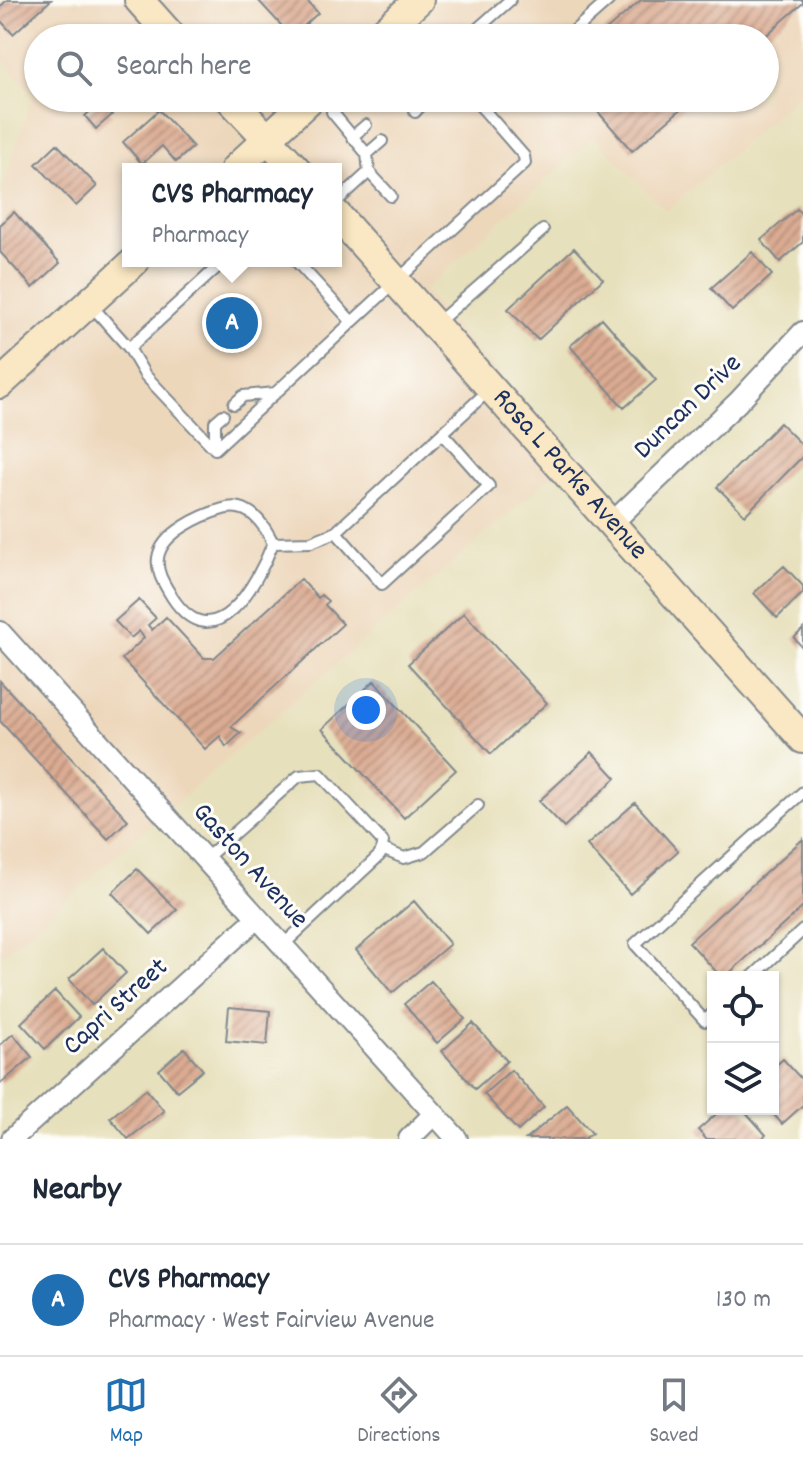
<!DOCTYPE html>
<meta charset="utf-8">
<style>
body{margin:0;font-family:Dekko,sans-serif;background:#f2f2f3;color:#1f2937}
.controls{position:absolute;right:24px;bottom:24px;display:grid;overflow:hidden;border-radius:0px;box-shadow:0 2px 6px #0004}
.controls button{width:72px;height:72px;display:grid;place-items:center;padding:0;border:0;border-bottom:2px solid #e0e1e3;background:#fff;color:#1f2937;font:40px sans-serif}
.you{position:absolute;left:366px;top:710px;width:28px;height:28px;margin:-20px;border:6px solid #fff;border-radius:50%;background:#1a73e8;box-shadow:0 0 0 12px #1a73e833}
.badge{display:grid;place-items:center;width:52px;height:52px;border-radius:50%;background:#1f6fb2;color:#fff;font-size:26px;font-weight:700}
.pin{position:absolute;translate:-50% -50%;border:4px solid #fff;box-shadow:0 2px 8px #0006}
.popup{position:absolute;left:122px;top:163px;width:220px;height:104px;box-sizing:border-box;display:grid;place-content:center;border-radius:0px;background:#fff;filter:drop-shadow(0 2px 6px #0005);font-size:26px;white-space:nowrap;color:#747a83}
.popup b{font-size:30px;color:#1f2937}
.popup::after{content:'';position:absolute;left:50%;top:100%;margin-left:-16px;border:16px solid transparent;border-top-color:#fff}
.list{margin:0;padding:0;list-style:none}
h2{display:flex;justify-content:space-between;align-items:center;height:104px;margin:0;padding:0 32px;font-size:34px}
h2 small{font-size:26px;font-weight:400;color:#747a83}
.list li{display:grid;grid-template-columns:52px 1fr auto;gap:24px;align-items:center;box-sizing:border-box;height:112px;padding:0 32px;border-top:2px solid #e0e1e3}
.list b{display:block;font-size:30px;white-space:nowrap}
.list p{margin:0;font-size:26px;white-space:nowrap;color:#747a83}
.list em{font-size:26px;font-style:normal;color:#747a83}
.icon{flex:none;width:44px;height:44px;fill:none;stroke:currentColor;stroke-width:2;stroke-linecap:round;stroke-linejoin:round}
.map{position:relative;flex:none;width:803px;height:1139px;overflow:hidden}
.search{position:absolute;background:#fff;box-shadow:0 2px 6px #0004;left:24px;right:24px;top:24px;height:88px;display:flex;align-items:center;gap:20px;box-sizing:border-box;padding:0 28px;border-radius:44px;color:#747a83;font-size:30px}
.sheet{height:216px;background:#fff}
nav{display:flex;justify-content:space-around;align-items:center;box-sizing:border-box;height:112px;border-top:2px solid #e0e1e3;background:#fff;font-size:22px;color:#747a83}
nav a{display:grid;justify-items:center;gap:4px}
nav .on{color:#1f6fb2}
.map>svg:first-child{display:block}
</style>
<div class="map">
<svg width="803" height="1139" viewBox="0 0 803 1139">
<defs>
<pattern id="building-hatch" width="6" height="6" patternUnits="userSpaceOnUse" patternTransform="scale(2)"><rect width="6" height="6" fill="#dbab92"/><path d="M-1 1l2-2M0 6l6-6M5 7l2-2" fill="none" stroke="#b18c7a"/></pattern>
</defs>
<rect width="100%" height="100%" fill="#fdfcf7"/>
<filter id="ink" filterUnits="userSpaceOnUse"><feTurbulence type="fractalNoise" baseFrequency=".0125" numOctaves="2"/><feDisplacementMap in="SourceGraphic" scale="16" xChannelSelector="R" yChannelSelector="G"/><feConvolveMatrix kernelMatrix="1 2 1 2 8 2 1 2 1" color-interpolation-filters="sRGB"/></filter>
<filter id="wash" filterUnits="userSpaceOnUse"><feTurbulence type="fractalNoise" baseFrequency=".006" numOctaves="4" result="noise"/><feDisplacementMap in="SourceGraphic" scale="32" xChannelSelector="R" yChannelSelector="G"/><feGaussianBlur stdDeviation="1.8" result="paint"/><feColorMatrix in="noise" values="0 0 0 0 0 0 0 0 0 0 0 0 0 0 0 0 0 1.4 0 .05"/><feComposite in="paint" operator="in"/></filter>
<g filter="url(#wash)">
<rect width="100%" height="100%" fill="#e7e0bc"/>
<path fill="#edd7bb" fill-rule="evenodd" d="M 0,0 L 803,0 L 803,91 L 666,211 L 594,137 L 424,290 L 571,459 L 0,957 L 0,196 L 33,94 L 0,58 ZM 38,38 L 765,38 L 765,98 L 38,98 ZM 128,169 L 336,169 L 336,261 L 128,261 Z"/>
<g id="blocks">
<path fill="url(#building-hatch)" d="M 7,0 L 51,0 L 13,34 L 0,20 L 0,7 Z
M 258,0 L 306,0 L 318,13 L 292,37 Z
M 641,0 L 803,0 L 803,3 L 763,38 L 597,38 Z
M 92,98 L 121,98 L 108,110 L 112,115 L 96,129 L 85,116 L 98,104 Z
M 586,98 L 694,98 L 632,151 Z
M 159,110 L 193,147 L 176,162 L 162,146 L 142,164 L 123,142 Z
M 57,144 L 97,186 L 76,206 L 36,164 Z
M 797,209 L 803,216 L 803,242 L 780,262 L 761,240 Z
M 14,212 L 60,263 L 33,288 L 0,252 L 0,225 Z
M 574,248 L 603,279 L 538,340 L 508,309 Z
M 752,252 L 772,275 L 732,311 L 711,288 Z
M 602,318 L 656,380 L 624,408 L 570,346 Z
M 780,423 L 803,446 L 803,456 L 745,515 L 717,487 Z
M 784,566 L 803,586 L 803,593 L 777,618 L 754,593 Z
M 301,579 L 318,598 L 321,595 L 328,601 L 325,605 L 343,624 L 231,727 L 241,733 L 226,747 L 220,736 L 205,749 L 122,659 L 144,638 L 139,631 L 131,638 L 115,621 L 139,600 L 156,618 L 148,625 L 152,630 L 166,617 L 204,658 L 214,658 Z
M 464,613 L 547,703 L 491,754 L 408,664 Z
M 803,629 L 803,648 L 794,638 Z
M 0,681 L 128,820 L 108,839 L 0,721 Z
M 374,681 L 456,770 L 404,818 L 322,729 Z
M 592,752 L 616,778 L 564,827 L 539,801 Z
M 635,803 L 678,851 L 630,894 L 587,845 Z
M 803,839 L 803,907 L 725,977 L 721,977 L 689,942 Z
M 137,869 L 177,910 L 151,934 L 112,893 Z
M 414,901 L 450,944 L 392,993 L 356,950 Z
M 103,948 L 126,973 L 92,1005 L 69,979 Z
M 431,981 L 465,1019 L 437,1043 L 404,1004 Z
M 55,991 L 79,1017 L 45,1049 L 21,1023 Z
M 229,1007 L 270,1011 L 267,1045 L 226,1041 Z
M 473,1023 L 507,1061 L 475,1089 L 442,1051 Z
M 13,1034 L 32,1057 L 0,1084 L 0,1045 Z
M 184,1048 L 203,1070 L 177,1091 L 159,1070 Z
M 783,1059 L 803,1081 L 803,1105 L 782,1124 L 769,1109 L 773,1109 L 773,1068 Z
M 511,1070 L 544,1107 L 518,1131 L 484,1094 Z
M 146,1089 L 164,1111 L 128,1139 L 110,1118 Z
M 567,1105 L 592,1133 L 584,1139 L 526,1139 Z
M 722,1109 L 743,1109 L 766,1135 L 761,1139 L 706,1139 L 698,1130 Z"/>
</g>
</g>
<g filter="url(#ink)">
<use href="#blocks" fill-opacity="0" stroke="#81888d" stroke-width="2"/>
<g fill="none" stroke-linecap="round" stroke-linejoin="round">
<defs>
<path id="lane" d="M 401,19 L 419,38
M 467,38 L 510,0
M 566,38 L 609,0
M 348,98 L 332,112 L 367,154 L 369,172 L 391,196
M 473,98 L 484,110 L 498,98
M 415,112 L 423,103 L 419,98
M 352,137 L 366,125
M 367,154 L 382,141
M 336,202 L 369,172
M 296,261 L 352,322 L 525,163 L 524,156 L 484,110
M 91,305 L 129,348 L 224,261
M 437,323 L 543,230
M 129,348 L 145,375 L 215,449 L 352,322
M 234,404 L 243,396 L 276,393
M 215,449 L 215,422 L 223,415
M 336,532 L 382,584 L 489,486 L 444,435
M 273,543 C 258,582 215,663 172,597 C 165,585 156,573 158,558 C 161,533 202,515 223,509 C 249,501 264,524 273,543 L 311,542 L 336,532 L 490,389
M 382,849 L 404,858 L 424,852 L 478,805
M 205,859 L 299,776 L 320,774 L 383,842 L 380,855 L 282,946
M 752,977 L 803,930
M 713,1013 L 705,1021 L 635,944 L 803,792"/>
<path id="street" d="M 612,523 L 738,402 L 803,332
M 0,632 L 457,1139
M 12,1139 L 257,918
M 409,1139 L 434,1114"/>
<g id="secondary">
<path d="M 139,0 L 173,38"/>
<path d="M 377,38 L 419,0"/>
<path d="M 229,98 L 296,169"/>
<path d="M 235,169 L 311,98"/>
<path id="s1" d="M 336,214 L 803,739"/>
<path d="M 0,384 L 135,261"/>
</g>
</defs>
<use href="#lane" stroke="#81888d" stroke-width="14"/>
<use href="#street" stroke="#81888d" stroke-width="24"/>
<use href="#secondary" stroke="#81888d" stroke-width="32"/>
<use href="#lane" stroke="#fff" stroke-width="10"/>
<use href="#street" stroke="#fff" stroke-width="20"/>
<use href="#secondary" stroke="#fae7c3" stroke-width="28"/>
</g>
</g>
<g text-anchor="middle" dominant-baseline="central" stroke-width="6" stroke-linejoin="round" paint-order="stroke">
<g font-size="28" fill="#1b2f5e" stroke="#fdfcf7">
<text transform="translate(689 408) rotate(-44)">Duncan Drive</text>
<text stroke="none"><textPath href="#s1" startOffset="350">Rosa L Parks Avenue</textPath></text>
<text transform="translate(249 867) rotate(48)">Gaston Avenue</text>
<text transform="translate(117 1008) rotate(-42)">Capri Street</text>
</g>
</g>
</svg>
<div class="controls">
<button><svg class="icon" aria-label="locate" viewBox="0 0 24 24"><circle cx="12" cy="12" r="6"/><path d="M12 2v4M12 18v4M2 12h4M18 12h4"/></svg></button>
<button><svg class="icon" aria-label="layers" viewBox="0 0 24 24"><path d="M12 4l9 5-9 5-9-5zM3 14l9 5 9-5"/></svg></button>
</div>
<div class="you"></div>
<div class="pin badge" style="left:232px;top:323px">A</div>
<div class="popup"><b>CVS Pharmacy</b>Pharmacy</div>
<div class="search"><svg class="icon" aria-label="search" viewBox="0 0 24 24"><circle cx="10" cy="10" r="6"/><path d="M15 15l6 6"/></svg>Search here</div>
</div>
<section class="sheet">
<h2>Nearby<small></small></h2>
<ul class="list">
<li><span class="badge">A</span><div><b>CVS Pharmacy</b><p>Pharmacy · West Fairview Avenue</p></div><em>130 m</em></li>
</ul>
</section>
<nav>
<a class="on"><svg class="icon" aria-label="map" viewBox="0 0 24 24"><path d="M3 6l6-2 6 2 6-2v14l-6 2-6-2-6 2zM9 4v14M15 6v14"/></svg>Map</a>
<a><svg class="icon" aria-label="directions" viewBox="0 0 24 24"><path d="M12 3l9 9-9 9-9-9zM9 14v-3h6M13 9l2 2-2 2"/></svg>Directions</a>
<a><svg class="icon" aria-label="saved" viewBox="0 0 24 24"><path d="M7 4h10v16l-5-4-5 4z"/></svg>Saved</a>
</nav>
